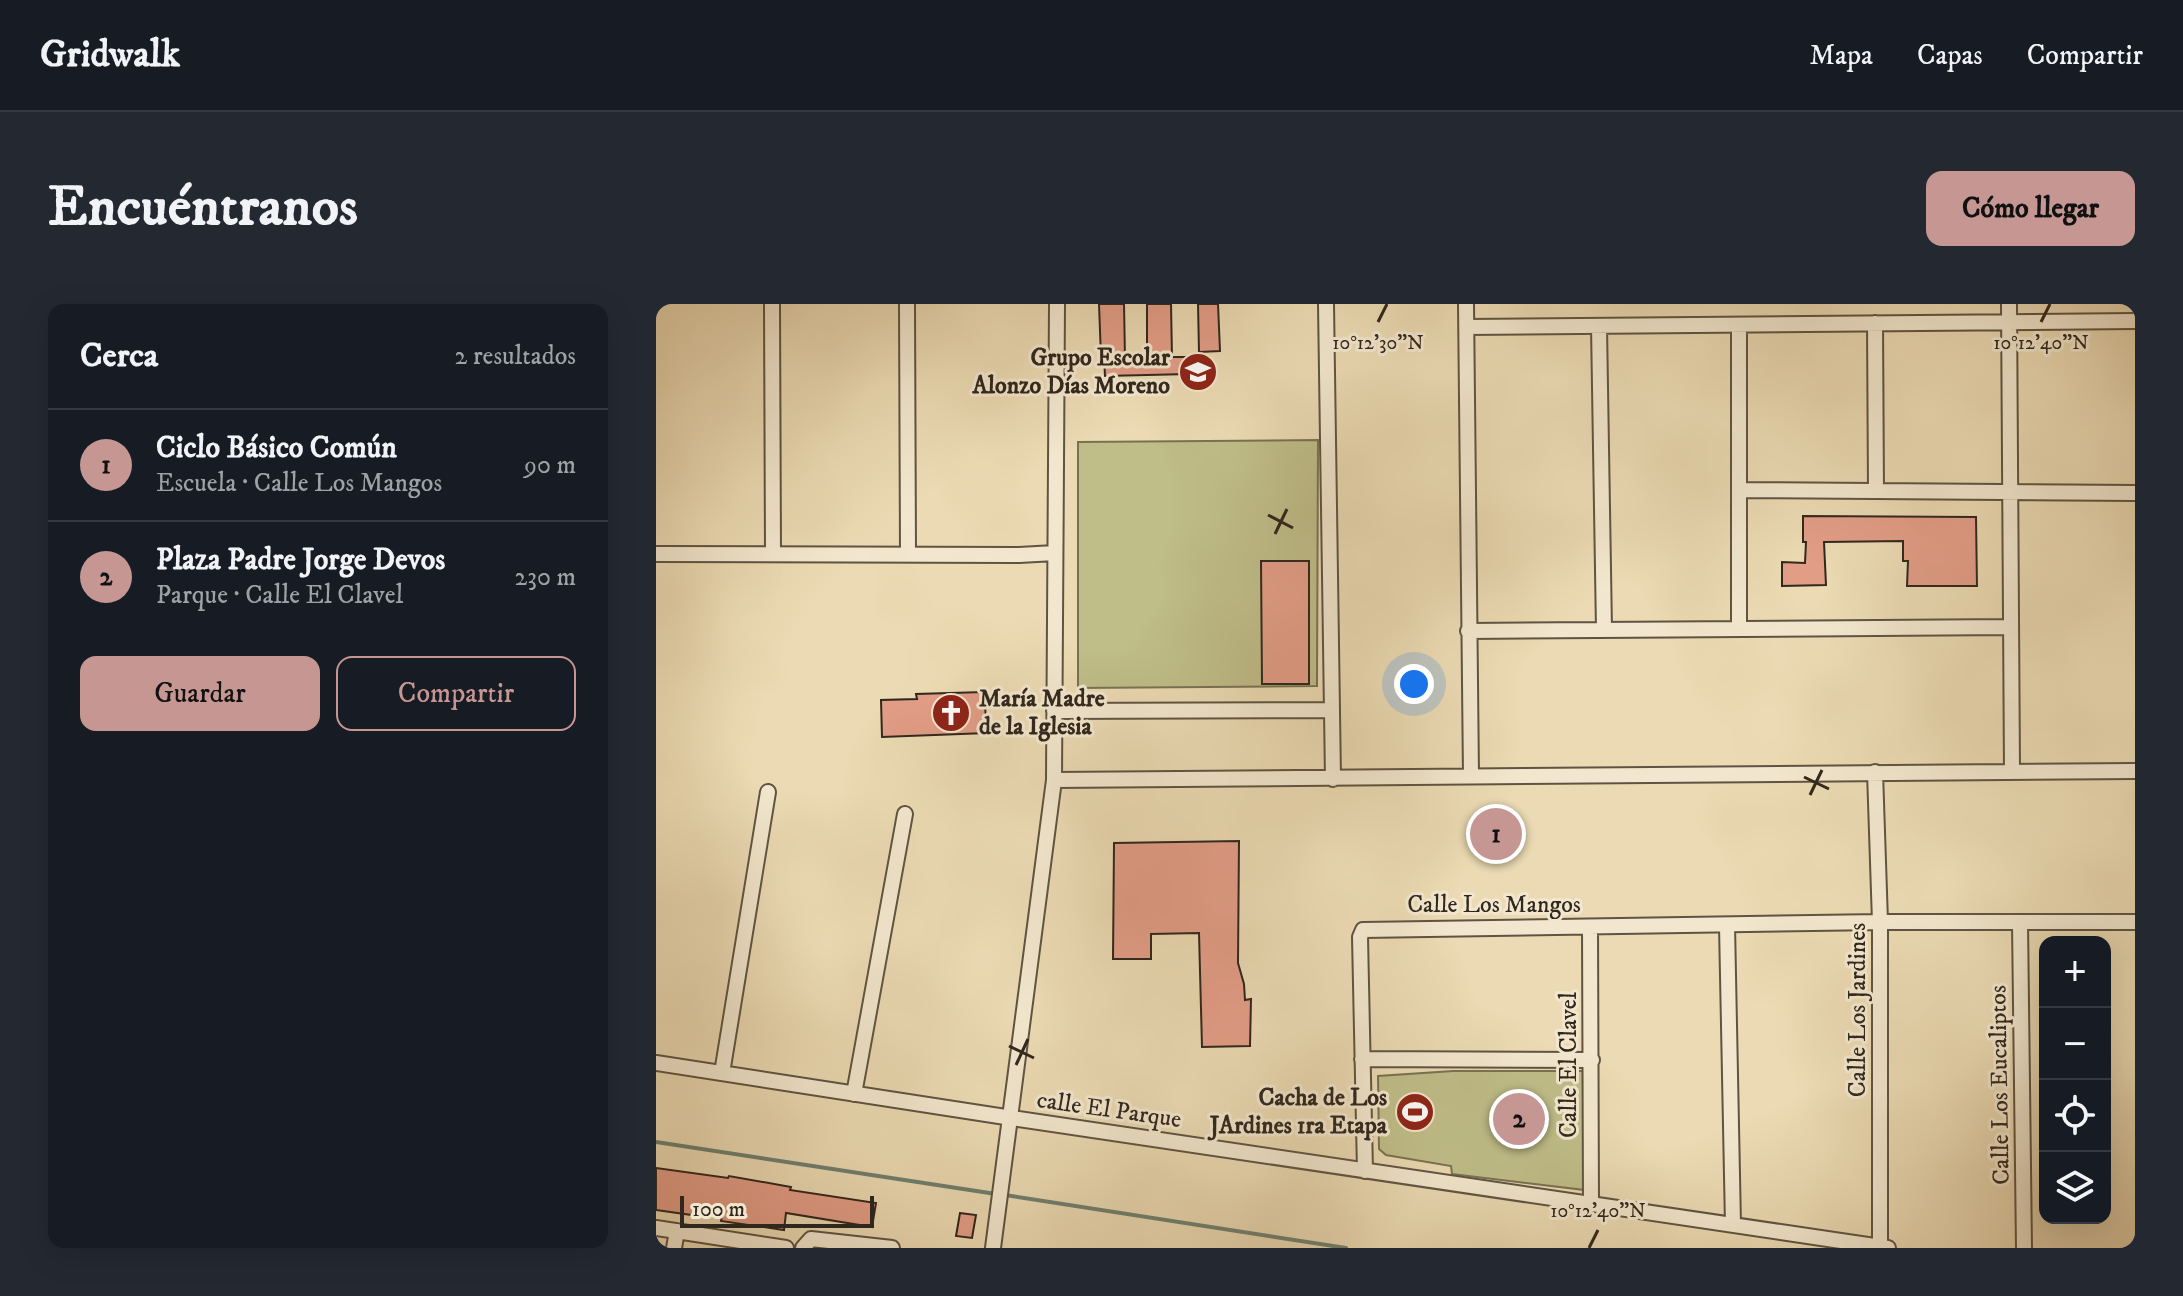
<!DOCTYPE html>
<html lang="es">
<meta charset="utf-8">
<style>
body{margin:0;font-family:"IM FELL DW Pica",serif;background:#242831;color:#f1f3f6}
.controls{position:absolute;right:24px;bottom:24px;display:grid;overflow:hidden;border-radius:16px;box-shadow:0 8px 32px #0002}
.controls button{width:72px;height:72px;display:grid;place-items:center;padding:0;border:0;border-bottom:2px solid #363941;background:#171b24;color:#f1f3f6;font:40px sans-serif}
.scale{position:absolute;left:24px;bottom:20px;width:194px;box-sizing:border-box;padding-left:8px;border:4px solid #30271d;border-top:0;font-size:22px;line-height:28px;white-space:nowrap;color:#30271d;-webkit-text-stroke:6px #f2e7ce;paint-order:stroke}
.you{position:absolute;left:758px;top:380px;width:28px;height:28px;margin:-20px;border:6px solid #fff;border-radius:50%;background:#1a73e8;box-shadow:0 0 0 12px #1a73e833}
.badge{display:grid;place-items:center;width:52px;height:52px;border-radius:50%;background:#c59692;color:#111;font-size:26px;font-weight:700}
.pin{position:absolute;translate:-50% -50%;border:4px solid #fff;box-shadow:0 2px 8px #0006}
.list{margin:0;padding:0;list-style:none}
h2{display:flex;justify-content:space-between;align-items:center;height:104px;margin:0;padding:0 32px;font-size:34px}
h2 small{font-size:26px;font-weight:400;color:#9ea1a6}
.list li{display:grid;grid-template-columns:52px 1fr auto;gap:24px;align-items:center;box-sizing:border-box;height:112px;padding:0 32px;border-top:2px solid #363941}
.list b{display:block;font-size:30px;white-space:nowrap}
.list p{margin:0;font-size:26px;white-space:nowrap;color:#9ea1a6}
.list em{font-size:26px;font-style:normal;color:#9ea1a6}
.actions{display:flex;gap:16px;padding:24px 32px}
.actions a{flex:1;padding:18px 0;border:2px solid #c59692;border-radius:16px;text-align:center;font-size:28px;color:#c59692}
.actions .main{background:#c59692;color:#111}
.icon{flex:none;width:44px;height:44px;fill:none;stroke:currentColor;stroke-width:2;stroke-linecap:round;stroke-linejoin:round}
.map{position:relative;flex:none;width:1479px;height:944px;overflow:hidden;border-radius:16px}
header{display:flex;align-items:center;gap:48px;box-sizing:border-box;height:112px;padding:0 40px;background:#171b24;border-bottom:2px solid #363941}
header strong{font-size:38px}
nav{display:flex;gap:44px;margin-inline-start:auto;font-size:28px}
.intro{display:flex;align-items:center;justify-content:space-between;box-sizing:border-box;height:192px;padding:0 48px}
h1{margin:0;font-size:56px}
.button{padding:20px 36px;border-radius:16px;background:#c59692;color:#111;font-size:28px;font-weight:700}
main{display:flex;gap:48px;padding:0 48px}
aside{flex:1;background:#171b24;border-radius:16px;box-shadow:0 8px 32px #0002}
.map>svg:first-child{display:block}
</style>
<header>
<strong>Gridwalk</strong>
<nav><a>Mapa</a><a>Capas</a><a>Compartir</a></nav>
</header>
<div class="intro"><h1>Encuéntranos</h1><a class="button">Cómo llegar</a></div>
<main>
<aside>
<h2>Cerca<small>2 resultados</small></h2>
<ul class="list">
<li><span class="badge">1</span><div><b>Ciclo Básico Común</b><p>Escuela · Calle Los Mangos</p></div><em>90 m</em></li>
<li><span class="badge">2</span><div><b>Plaza Padre Jorge Devos</b><p>Parque · Calle El Clavel</p></div><em>230 m</em></li>
</ul>
<div class="actions"><a class="main">Guardar</a><a>Compartir</a></div>
</aside>
<div class="map">
<svg width="1479" height="944" viewBox="0 0 1479 944">
<rect width="100%" height="100%" fill="#ebdab3"/>
<filter id="stains"><feTurbulence type="fractalNoise" baseFrequency=".0025" numOctaves="4"/><feColorMatrix values="0 0 0 0 .2 0 0 0 0 .09 0 0 0 0 .02 0 0 0 .5 -.17"/></filter>
<radialGradient id="worn" r=".72"><stop offset=".6" stop-color="#630" stop-opacity="0"/><stop offset="1" stop-color="#630" stop-opacity=".3"/></radialGradient>
<path fill="#bfbd88" stroke="#787252" stroke-width="2" d="M 662,136 L 661,382 L 422,384 L 422,138 Z
M 797,767 L 928,767 L 929,886 L 796,870 L 795,862 L 730,851 L 723,845 L 722,772 Z"/>
<g fill="none" stroke-linecap="round" stroke-linejoin="round">
<path stroke="#6f8070" stroke-width="4" d="M 0,838 L 340,890
M 349,891 L 690,944"/>
</g>
<path fill="#e29d87" stroke="#30271d" stroke-width="2" d="M 443,0 L 468,0 L 469,54 L 491,54 L 491,0 L 515,0 L 516,53 L 533,53 L 533,70 L 449,72 L 448,53 L 445,53 Z
M 542,0 L 562,0 L 564,47 L 543,48 Z
M 1147,212 L 1320,213 L 1321,282 L 1251,282 L 1252,257 L 1247,257 L 1247,237 L 1168,238 L 1170,281 L 1126,282 L 1126,258 L 1149,259 L 1150,238 L 1147,238 Z
M 605,257 L 653,257 L 653,380 L 606,380 Z
M 328,388 L 331,429 L 226,433 L 225,396 L 261,395 L 260,390 Z
M 583,537 L 582,659 L 588,680 L 589,696 L 595,695 L 594,742 L 546,743 L 543,629 L 495,630 L 495,655 L 457,655 L 458,539 Z
M 0,864 L 72,874 L 73,872 L 135,883 L 134,886 L 220,899 L 216,923 L 130,909 L 128,926 L 65,917 L 67,907 L 44,903 L 43,912 L 0,906 Z
M 304,909 L 320,911 L 316,934 L 300,932 Z"/>
<g fill="none" stroke-linecap="round" stroke-linejoin="round">
<defs>
<path id="minor" d="M 116,0 L 117,250
M 251,0 L 252,249
M 670,0 L 677,475
M 810,0 L 815,472
M 1353,0 L 1356,468
M 1219,19 L 1220,187
M 1083,21 L 1083,325
M 943,22 L 948,326
M 811,23 L 1479,17
M 1084,186 L 1479,189
M 0,250 L 363,251 L 399,249
M 812,327 L 1353,323
M 398,407 L 675,406
M 1219,468 L 1224,618 L 1224,943
M 398,476 L 1479,467
M 1364,618 L 1368,944
M 1071,621 L 1077,921
M 934,623 L 935,899
M 706,755 L 936,756
M 0,759 L 356,814 L 1232,944
M 66,769 L 112,488
M 198,790 L 249,510
M 709,867 L 704,633 L 707,626 L 1224,618 L 1479,618
M 0,924 L 130,944
M 18,944 L 21,927
M 147,944 L 155,935 L 236,944
M 337,944 L 398,476 L 401,0"/>
</defs>
<use href="#minor" stroke="#5f5442" stroke-width="18"/>
<use href="#minor" stroke="#f2e7ce" stroke-width="14"/>
</g>
<path fill="none" stroke="#30271d" stroke-width="3" d="M 722,18 L 731,0M 1385,18 L 1394,0M 612,211 L 637,224M 619,230 L 631,205M 1148,473 L 1173,485M 1154,491 L 1166,466M 353,742 L 378,754M 360,761 L 372,735M 933,944 L 942,926"/>
<defs>
<symbol id="school-disc" viewBox="-11 -11 22 22"><circle r="9.5" fill="#8f2418" stroke="#f2e7ce"/><path d="M0-5L7-2L0 1L-7-2ZM-4 1L0 2.5L4 1V4Q0 6-4 4Z" fill="#fff"/></symbol>
<symbol id="church-disc" viewBox="-11 -11 22 22"><circle r="9.5" fill="#8f2418" stroke="#f2e7ce"/><path d="M-1.2-6h2.4v3.5h3.3v2.4h-3.3V6h-2.4V-.1h-3.3v-2.4h3.3Z" fill="#fff"/></symbol>
<symbol id="stadium-disc" viewBox="-11 -11 22 22"><circle r="9.5" fill="#8f2418" stroke="#f2e7ce"/><path d="M0-5a6.5 5 0 1 0 0 10a6.5 5 0 1 0 0-10ZM-3.5-1.8h7v3.6h-7Z" fill="#fff"/></symbol>
</defs>
<g fill-rule="evenodd">
<use href="#school-disc" x="520" y="46" width="44" height="44"/>
<use href="#church-disc" x="273" y="387" width="44" height="44"/>
<use href="#stadium-disc" x="737" y="786" width="44" height="44"/>
</g>
<g text-anchor="middle" dominant-baseline="central" stroke-width="6" stroke-linejoin="round" paint-order="stroke">
<g font-size="24" font-weight="bold" fill="#30271d" stroke="#f2e7ce" text-anchor="end">
<text x="514" y="54">Grupo Escolar<tspan x="514" dy="28">Alonzo Días Moreno</tspan></text>
<text x="323" y="395" text-anchor="start">María Madre<tspan x="323" dy="28">de la Iglesia</tspan></text>
<text x="731" y="794">Cacha de Los<tspan x="731" dy="28">JArdines 1ra Etapa</tspan></text>
</g>
<g font-size="24" fill="#30271d" stroke="#f2e7ce">
<text x="838" y="601">Calle Los Mangos</text>
<text transform="translate(1202 706) rotate(-90)">Calle Los Jardines</text>
<text transform="translate(913 761) rotate(-90)">Calle El Clavel</text>
<text transform="translate(1344 781) rotate(-91)">Calle Los Eucaliptos</text>
<text transform="translate(453 806) rotate(8)">calle El Parque</text>
</g>
</g>
<g font-size="20" text-anchor="middle" fill="#30271d" stroke="#f2e7ce" stroke-width="6" stroke-linejoin="round" paint-order="stroke">
<text x="722" y="45">10°12'30"N</text>
<text x="1385" y="45">10°12'40"N</text>
<text x="942" y="913">10°12'40"N</text>
</g>
<rect width="100%" height="100%" filter="url(#stains)"/>
<rect width="100%" height="100%" fill="url(#worn)"/>
</svg>
<div class="controls">
<button>+</button>
<button>−</button>
<button><svg class="icon" aria-label="locate" viewBox="0 0 24 24"><circle cx="12" cy="12" r="6"/><path d="M12 2v4M12 18v4M2 12h4M18 12h4"/></svg></button>
<button><svg class="icon" aria-label="layers" viewBox="0 0 24 24"><path d="M12 4l9 5-9 5-9-5zM3 14l9 5 9-5"/></svg></button>
</div>
<div class="scale">100 m</div>
<div class="you"></div>
<div class="pin badge" style="left:840px;top:530px">1</div>
<div class="pin badge" style="left:863px;top:815px">2</div>
</div>
</main>
